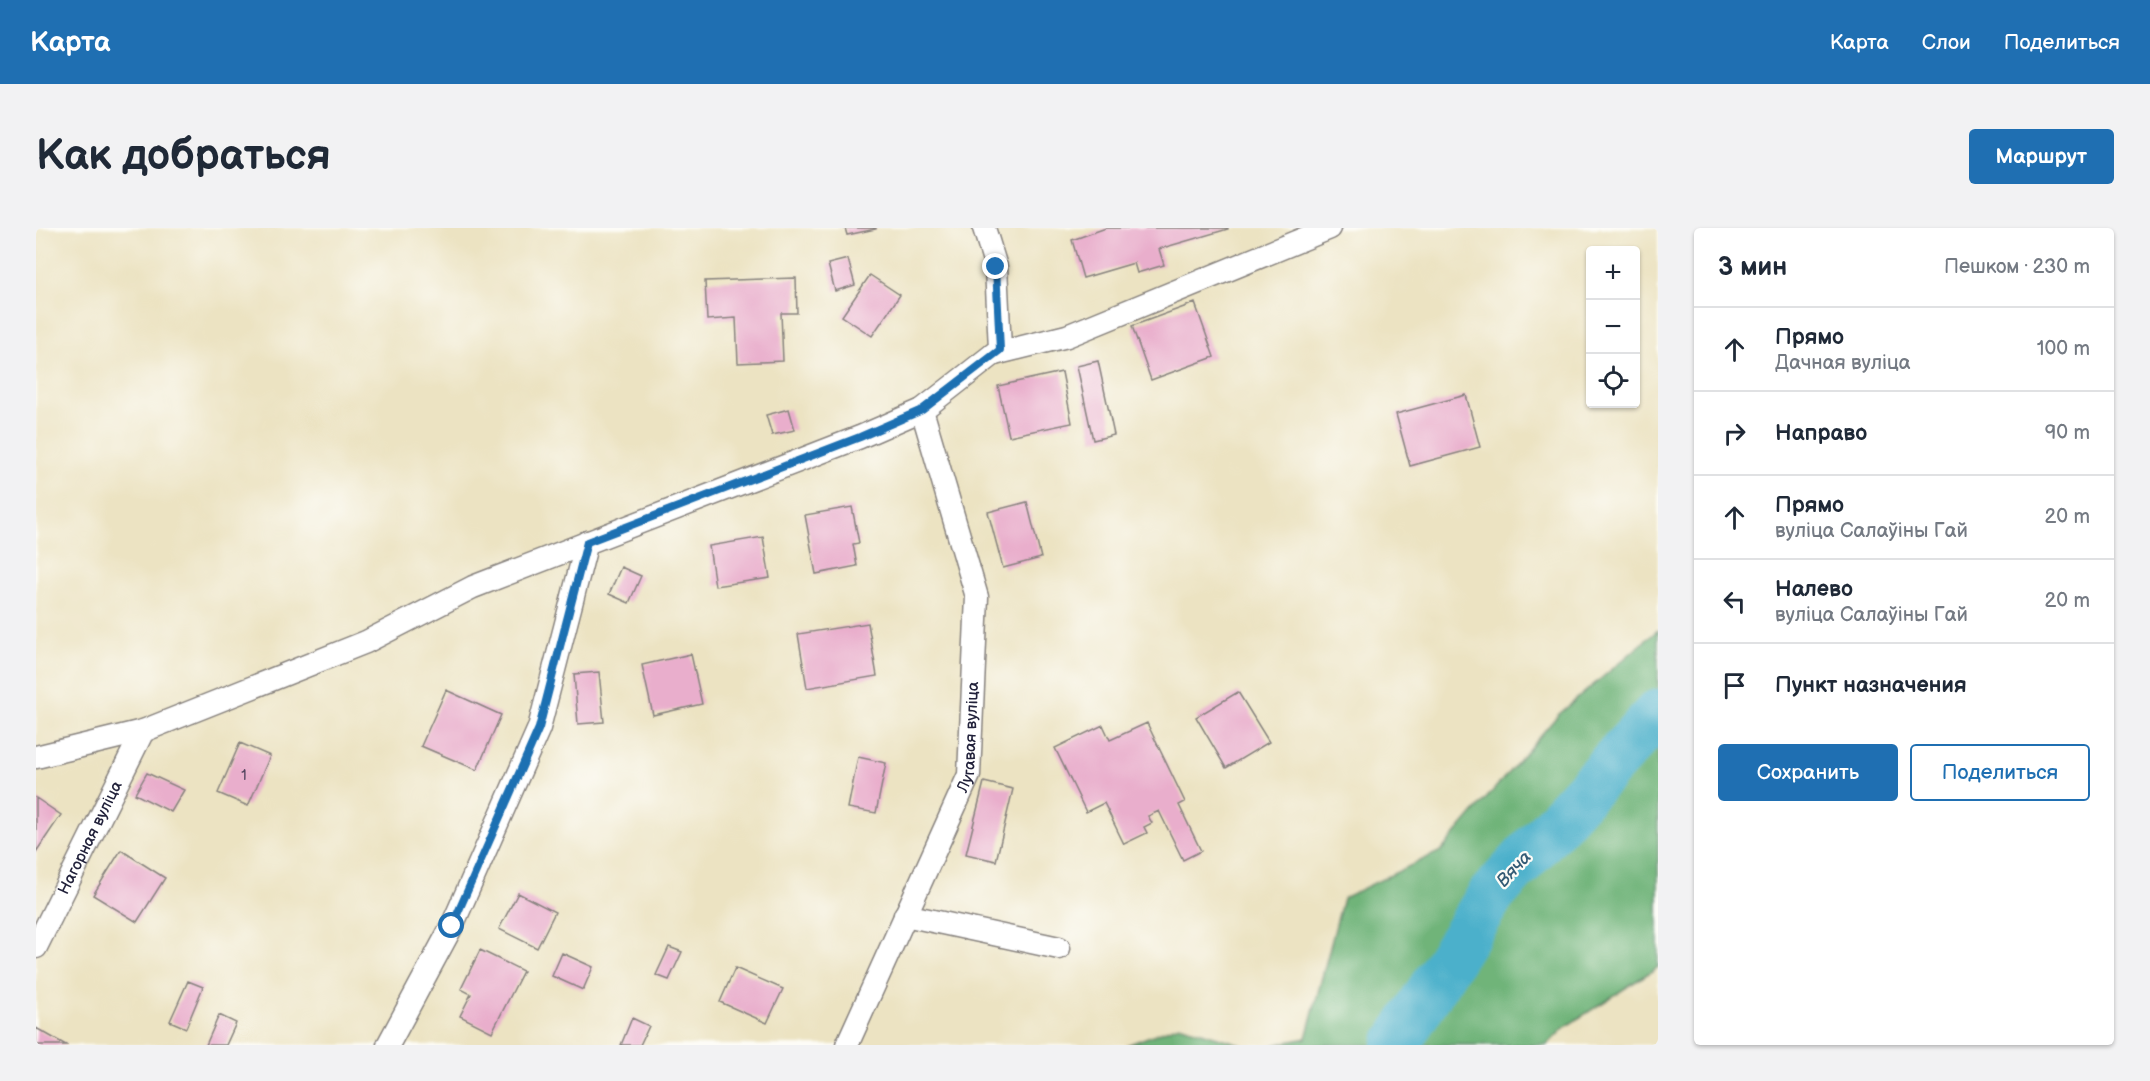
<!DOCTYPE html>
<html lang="ru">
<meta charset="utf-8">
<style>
body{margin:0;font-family:"Balsamiq Sans",sans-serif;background:#f2f2f3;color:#1f2937}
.controls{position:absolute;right:18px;top:18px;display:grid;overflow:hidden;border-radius:6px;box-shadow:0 2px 4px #0004}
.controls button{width:54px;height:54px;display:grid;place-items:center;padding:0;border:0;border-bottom:2px solid #e0e1e3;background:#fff;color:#1f2937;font:30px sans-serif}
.stop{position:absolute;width:18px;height:18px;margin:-14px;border:4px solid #1f6fb2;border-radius:50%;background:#fff}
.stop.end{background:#1f6fb2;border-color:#fff;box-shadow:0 2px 6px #0008}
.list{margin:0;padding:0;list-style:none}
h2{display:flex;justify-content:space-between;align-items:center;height:78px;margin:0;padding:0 24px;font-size:26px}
h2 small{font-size:20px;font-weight:400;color:#747a83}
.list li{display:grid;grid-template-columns:39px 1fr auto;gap:18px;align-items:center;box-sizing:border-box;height:84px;padding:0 24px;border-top:2px solid #e0e1e3}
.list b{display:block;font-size:22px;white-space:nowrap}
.list p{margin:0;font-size:20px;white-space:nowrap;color:#747a83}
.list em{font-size:20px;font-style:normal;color:#747a83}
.actions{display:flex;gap:12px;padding:18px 24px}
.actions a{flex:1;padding:14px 0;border:2px solid #1f6fb2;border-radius:6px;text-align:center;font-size:21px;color:#1f6fb2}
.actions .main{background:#1f6fb2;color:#fff}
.icon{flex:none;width:33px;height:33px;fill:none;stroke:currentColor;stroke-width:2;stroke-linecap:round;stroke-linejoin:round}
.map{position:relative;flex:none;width:1622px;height:817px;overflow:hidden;border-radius:6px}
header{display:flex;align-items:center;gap:36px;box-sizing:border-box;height:84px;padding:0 30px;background:#1f6fb2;color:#fff}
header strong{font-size:28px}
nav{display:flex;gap:33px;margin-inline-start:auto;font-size:21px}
.intro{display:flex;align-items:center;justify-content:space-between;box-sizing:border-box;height:144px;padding:0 36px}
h1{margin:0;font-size:42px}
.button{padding:15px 27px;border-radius:6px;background:#1f6fb2;color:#fff;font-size:21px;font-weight:700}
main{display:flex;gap:36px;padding:0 36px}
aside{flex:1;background:#fff;border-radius:6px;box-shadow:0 2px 4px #0004}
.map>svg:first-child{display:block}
</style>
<header>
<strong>Карта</strong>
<nav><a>Карта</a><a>Слои</a><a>Поделиться</a></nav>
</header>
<div class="intro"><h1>Как добраться</h1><a class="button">Маршрут</a></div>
<main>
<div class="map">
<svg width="1622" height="817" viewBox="0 0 1622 817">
<rect width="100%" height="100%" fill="#fdfcf7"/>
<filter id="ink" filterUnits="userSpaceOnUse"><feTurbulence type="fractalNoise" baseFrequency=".0167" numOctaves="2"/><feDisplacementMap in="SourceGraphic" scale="12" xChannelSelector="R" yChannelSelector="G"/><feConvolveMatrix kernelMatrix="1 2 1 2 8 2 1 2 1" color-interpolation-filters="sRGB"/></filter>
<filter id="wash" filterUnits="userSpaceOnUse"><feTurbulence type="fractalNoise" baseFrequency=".008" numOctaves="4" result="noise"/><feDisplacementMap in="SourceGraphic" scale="24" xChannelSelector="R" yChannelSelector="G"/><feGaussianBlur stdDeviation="1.35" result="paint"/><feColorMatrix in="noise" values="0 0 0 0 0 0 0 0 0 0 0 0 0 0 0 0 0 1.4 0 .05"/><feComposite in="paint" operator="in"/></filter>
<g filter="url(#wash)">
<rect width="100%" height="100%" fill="#ece3c2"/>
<path fill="#6fb479" stroke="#486b5a" stroke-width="1.5" d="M 1622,402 L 1622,739 L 1529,799 L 1511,817 L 1237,817 L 1270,810 L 1307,670 L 1405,623 L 1522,487 Z
M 1143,797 L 1207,817 L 1091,817 Z"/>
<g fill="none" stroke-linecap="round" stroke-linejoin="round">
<path stroke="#4cb0cb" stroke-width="48" d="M 1360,817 L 1455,667 L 1622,485"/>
</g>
<g id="blocks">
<path fill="#e9aecc" d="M 809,0 L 840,0 L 840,1 L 811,7 Z
M 1070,0 L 1192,0 L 1192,1 L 1123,21 L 1128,37 L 1101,45 L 1098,35 L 1047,50 L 1036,12 Z
M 812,31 L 819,57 L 799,63 L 792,36 Z
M 834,47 L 864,67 L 836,108 L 806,88 Z
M 760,50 L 761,85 L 745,85 L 747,133 L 702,135 L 700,90 L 671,92 L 669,53 Z
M 1159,75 L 1178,129 L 1115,152 L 1096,98 Z
M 1062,133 L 1078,207 L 1057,212 L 1041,138 Z
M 1026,144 L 1036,195 L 973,208 L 962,158 Z
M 1430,167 L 1444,219 L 1374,238 L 1360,186 Z
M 753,181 L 759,202 L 736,207 L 730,187 Z
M 991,274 L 1005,330 L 967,340 L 952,284 Z
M 816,279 L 823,315 L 817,316 L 821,338 L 780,346 L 769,287 Z
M 727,309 L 734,350 L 679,358 L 673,318 Z
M 585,339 L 605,348 L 593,375 L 573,366 Z
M 832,395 L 841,448 L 771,460 L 762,406 Z
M 655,426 L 666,476 L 617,487 L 606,437 Z
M 563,444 L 568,494 L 542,496 L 538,446 Z
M 410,462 L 465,487 L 441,542 L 385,518 Z
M 1202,464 L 1233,514 L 1190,540 L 1160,489 Z
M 1111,495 L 1149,574 L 1143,577 L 1165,623 L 1147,632 L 1123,583 L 1112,588 L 1116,595 L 1108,599 L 1111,605 L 1088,616 L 1068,575 L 1050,584 L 1019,520 L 1067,497 L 1074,512 Z
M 204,515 L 234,528 L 212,578 L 182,565 Z
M 822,529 L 850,535 L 840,585 L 812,580 Z
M 111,545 L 148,562 L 135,584 L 99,566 Z
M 948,554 L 977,561 L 960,633 L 930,626 Z
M 0,570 L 25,587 L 0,624 Z
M 85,622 L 129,650 L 101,694 L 57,667 Z
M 482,665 L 519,684 L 501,720 L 463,701 Z
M 633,719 L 646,724 L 633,752 L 620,747 Z
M 444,722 L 487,743 L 456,804 L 424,788 L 435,766 L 425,761 Z
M 526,725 L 557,739 L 547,762 L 516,748 Z
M 699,740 L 747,761 L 731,795 L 684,774 Z
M 152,753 L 167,759 L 150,800 L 134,793 Z
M 183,787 L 200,795 L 190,817 L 170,817 Z
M 596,790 L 613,798 L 604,817 L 585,817 Z
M 0,800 L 30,817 L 0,817 Z"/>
</g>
</g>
<g filter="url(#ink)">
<use href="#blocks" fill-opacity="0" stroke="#87827e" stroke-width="1.5"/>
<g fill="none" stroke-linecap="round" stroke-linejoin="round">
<defs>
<g id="street">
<path d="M 958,126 L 1031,108 L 1294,0"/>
<path d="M 0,529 L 107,503 L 330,414 L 437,359 L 824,209 L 886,182 L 964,121 L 960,39 L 948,0"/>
<path d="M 869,687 L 1023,720"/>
<path id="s1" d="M 0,719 L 107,503"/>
<path d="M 352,817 L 416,698 L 503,500 L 551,314"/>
<path id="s2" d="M 811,817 L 933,547 L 941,369 L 886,182"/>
</g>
</defs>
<use href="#street" stroke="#87827e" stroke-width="25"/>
<use href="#street" stroke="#fff" stroke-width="22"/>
</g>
</g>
<g fill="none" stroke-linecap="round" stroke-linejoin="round" filter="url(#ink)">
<path stroke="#1f6fb2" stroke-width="8" d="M 416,698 L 503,500 L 551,314 L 824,209 L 886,182 L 964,122 L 960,39"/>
</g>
<g text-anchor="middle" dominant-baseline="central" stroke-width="4.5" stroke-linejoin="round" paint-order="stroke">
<g font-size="14" fill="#54455f">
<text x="208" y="547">1</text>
</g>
<g font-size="16" fill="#22223b" stroke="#fdfcf7">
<text stroke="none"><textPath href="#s2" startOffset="334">Лугавая вуліца</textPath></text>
<text stroke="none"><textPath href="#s1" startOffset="122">Нагорная вуліца</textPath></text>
</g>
<g font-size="18" font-style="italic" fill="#335b75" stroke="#fdfcf7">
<text transform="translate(1478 641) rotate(-47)">Вяча</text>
</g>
</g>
</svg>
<div class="controls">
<button>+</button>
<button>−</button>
<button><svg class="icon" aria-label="locate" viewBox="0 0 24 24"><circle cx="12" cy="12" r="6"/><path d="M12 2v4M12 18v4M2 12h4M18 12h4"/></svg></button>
</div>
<div class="stop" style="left:416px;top:698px"></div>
<div class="stop end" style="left:960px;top:39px"></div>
</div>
<aside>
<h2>3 мин<small>Пешком · 230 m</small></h2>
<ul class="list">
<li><svg class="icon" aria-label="ahead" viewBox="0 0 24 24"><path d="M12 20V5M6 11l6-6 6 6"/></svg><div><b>Прямо</b><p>Дачная вуліца</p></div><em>100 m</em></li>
<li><svg class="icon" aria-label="right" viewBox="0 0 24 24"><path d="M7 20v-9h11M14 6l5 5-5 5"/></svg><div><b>Направо</b></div><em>90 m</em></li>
<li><svg class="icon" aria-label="ahead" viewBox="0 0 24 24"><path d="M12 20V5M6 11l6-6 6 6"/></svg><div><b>Прямо</b><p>вуліца Салаўіны Гай</p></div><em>20 m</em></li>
<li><svg class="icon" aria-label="left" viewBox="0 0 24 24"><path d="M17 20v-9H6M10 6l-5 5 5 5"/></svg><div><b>Налево</b><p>вуліца Салаўіны Гай</p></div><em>20 m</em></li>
<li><svg class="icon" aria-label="arrive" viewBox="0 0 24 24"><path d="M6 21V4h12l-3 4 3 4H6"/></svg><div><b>Пункт назначения</b></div></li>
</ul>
<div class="actions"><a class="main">Сохранить</a><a>Поделиться</a></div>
</aside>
</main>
